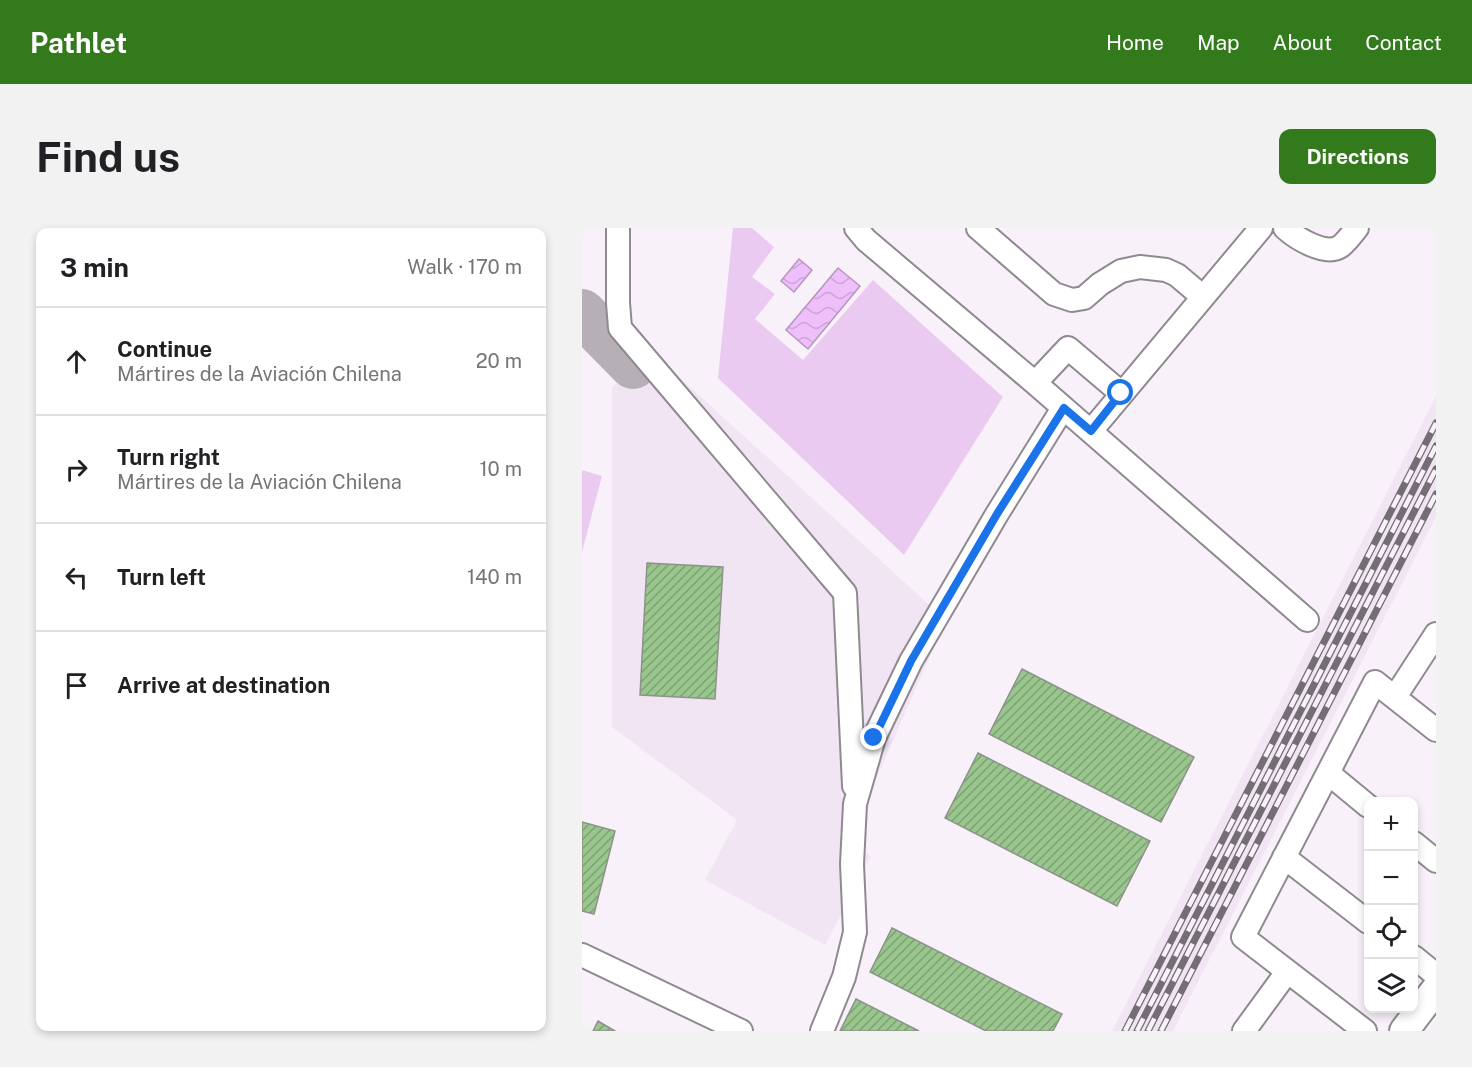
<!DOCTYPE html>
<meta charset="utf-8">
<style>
body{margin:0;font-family:"Public Sans",sans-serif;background:#f2f2f2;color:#202124}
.controls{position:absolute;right:18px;bottom:18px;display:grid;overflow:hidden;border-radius:12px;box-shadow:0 3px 9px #0003}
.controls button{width:54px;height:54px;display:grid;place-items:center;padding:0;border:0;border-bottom:2px solid #e0e0e0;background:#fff;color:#202124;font:30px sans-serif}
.stop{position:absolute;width:18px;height:18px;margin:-14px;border:4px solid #1a73e8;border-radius:50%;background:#fff}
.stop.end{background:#1a73e8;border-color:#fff;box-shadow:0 2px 6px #0008}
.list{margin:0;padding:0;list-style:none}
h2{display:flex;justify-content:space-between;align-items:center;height:78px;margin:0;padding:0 24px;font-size:26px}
h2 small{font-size:20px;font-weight:400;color:#757577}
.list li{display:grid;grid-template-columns:39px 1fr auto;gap:18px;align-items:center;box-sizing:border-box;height:108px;padding:0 24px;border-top:2px solid #e0e0e0}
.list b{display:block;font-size:22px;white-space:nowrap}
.list p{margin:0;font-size:20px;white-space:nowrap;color:#757577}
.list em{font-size:20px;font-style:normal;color:#757577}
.icon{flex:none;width:33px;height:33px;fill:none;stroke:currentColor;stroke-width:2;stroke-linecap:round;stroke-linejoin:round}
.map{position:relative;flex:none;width:854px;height:803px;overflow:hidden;border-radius:12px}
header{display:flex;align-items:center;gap:36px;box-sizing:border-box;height:84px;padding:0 30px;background:#337a1d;color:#fff}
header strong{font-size:28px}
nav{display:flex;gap:33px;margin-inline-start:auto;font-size:21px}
.intro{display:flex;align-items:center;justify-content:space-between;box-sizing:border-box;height:144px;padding:0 36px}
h1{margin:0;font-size:42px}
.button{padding:15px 27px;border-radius:12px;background:#337a1d;color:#fff;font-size:21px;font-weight:700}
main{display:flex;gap:36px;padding:0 36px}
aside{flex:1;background:#fff;border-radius:12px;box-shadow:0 3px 9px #0003}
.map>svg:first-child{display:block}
</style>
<header>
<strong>Pathlet</strong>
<nav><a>Home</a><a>Map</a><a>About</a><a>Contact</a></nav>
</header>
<div class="intro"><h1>Find us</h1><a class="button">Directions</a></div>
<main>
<aside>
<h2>3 min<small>Walk · 170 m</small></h2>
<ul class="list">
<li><svg class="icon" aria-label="ahead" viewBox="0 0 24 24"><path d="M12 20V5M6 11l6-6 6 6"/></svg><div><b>Continue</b><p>Mártires de la Aviación Chilena</p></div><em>20 m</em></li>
<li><svg class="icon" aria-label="right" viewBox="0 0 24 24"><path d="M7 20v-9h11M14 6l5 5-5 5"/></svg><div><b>Turn right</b><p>Mártires de la Aviación Chilena</p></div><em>10 m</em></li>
<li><svg class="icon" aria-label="left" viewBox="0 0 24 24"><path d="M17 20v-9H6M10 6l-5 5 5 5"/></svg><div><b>Turn left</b></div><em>140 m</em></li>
<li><svg class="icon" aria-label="arrive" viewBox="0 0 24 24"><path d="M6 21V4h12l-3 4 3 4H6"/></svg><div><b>Arrive at destination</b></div></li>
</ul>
</aside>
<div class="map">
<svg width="854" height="803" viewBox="0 0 854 803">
<defs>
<pattern id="water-waves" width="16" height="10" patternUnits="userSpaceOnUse" patternTransform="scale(1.5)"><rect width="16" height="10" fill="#eebffa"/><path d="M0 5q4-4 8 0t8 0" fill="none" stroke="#cda5d7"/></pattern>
<pattern id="building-hatch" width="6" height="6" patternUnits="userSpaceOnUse" patternTransform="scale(1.5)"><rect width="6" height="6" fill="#98c68c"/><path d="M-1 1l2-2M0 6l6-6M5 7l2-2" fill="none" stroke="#7da173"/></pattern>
</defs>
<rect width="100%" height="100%" fill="#f9f1fa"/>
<path fill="#f1e5f4" d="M 65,120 L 364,392 L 266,615 L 289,628 L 243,717 L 123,652 L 155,592 L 30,499 L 30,160 Z
M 854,168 L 854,289 L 591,803 L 530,803 Z"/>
<path fill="#ebcaf2" d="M 151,0 L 170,0 L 192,19 L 170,49 L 193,66 L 173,91 L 221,132 L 291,52 L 421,169 L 322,327 L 136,150 Z
M 0,242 L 20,248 L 0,324 Z"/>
<path fill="url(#water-waves)" stroke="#b695bf" stroke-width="1.5" d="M 217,31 L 230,42 L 212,64 L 199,53 Z
M 256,40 L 278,58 L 226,121 L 204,102 Z"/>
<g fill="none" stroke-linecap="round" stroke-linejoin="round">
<path stroke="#b6b0b6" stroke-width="48" d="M 0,85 L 51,137"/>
</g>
<path fill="url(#building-hatch)" stroke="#8d938b" stroke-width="1.5" d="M 65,335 L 141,339 L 133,471 L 58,467 Z
M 440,441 L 612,529 L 579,594 L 407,506 Z
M 396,525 L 568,613 L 535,678 L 363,590 Z
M 0,594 L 33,603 L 12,686 L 0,683 Z
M 310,700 L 480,786 L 471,803 L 404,803 L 288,744 Z
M 274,771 L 337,803 L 258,803 Z
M 16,793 L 33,803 L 11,803 Z"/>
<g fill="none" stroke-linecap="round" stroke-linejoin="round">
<defs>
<path id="minor" d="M 36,0 L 36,75 L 38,100 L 263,365 L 272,558
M 274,0 L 284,12 L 453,155 L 725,392
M 396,0 L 472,66 L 490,72 L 502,70 L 518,56 L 539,43 L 558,39 L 584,42 L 595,47 L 621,69
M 703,0 C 714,10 744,29 759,18 C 765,13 770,6 775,0
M 453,155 L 486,120 L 539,165
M 509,203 L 679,0
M 813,469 L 854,406
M 746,545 L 786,578
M 832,615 L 854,633
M 702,629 L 786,694
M 0,727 L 159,803
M 832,729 L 854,747
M 240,803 L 262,749 L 273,704 L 270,636 L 273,576 L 292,510 L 329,433 L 415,286 L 481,180
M 662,803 L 705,744
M 783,803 L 661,709 L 793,454 L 854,502"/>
<path id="major" d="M 822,803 L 854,761"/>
</defs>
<use href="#minor" stroke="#908991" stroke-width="26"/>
<use href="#major" stroke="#908991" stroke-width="32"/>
<use href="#minor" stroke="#fff" stroke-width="22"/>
<use href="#major" stroke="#fff" stroke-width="28"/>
<defs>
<path id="rail" d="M 543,803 L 854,195
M 555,803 L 854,218
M 566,803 L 854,241
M 579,803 L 854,266"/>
</defs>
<use href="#rail" stroke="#736e73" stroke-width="7"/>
<use href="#rail" stroke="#f9f1fa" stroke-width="4.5" stroke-dasharray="14" stroke-linecap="butt"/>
</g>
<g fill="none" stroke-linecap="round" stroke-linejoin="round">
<path stroke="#1a73e8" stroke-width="8" d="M 292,510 L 329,433 L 415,286 L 482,180 L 509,203 L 539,165"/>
</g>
</svg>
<div class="controls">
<button>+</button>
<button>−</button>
<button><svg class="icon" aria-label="locate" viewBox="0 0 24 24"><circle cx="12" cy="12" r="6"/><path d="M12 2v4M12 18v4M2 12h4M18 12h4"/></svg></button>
<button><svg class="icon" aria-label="layers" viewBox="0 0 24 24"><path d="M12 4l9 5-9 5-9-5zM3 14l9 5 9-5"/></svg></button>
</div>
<div class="stop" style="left:539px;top:165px"></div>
<div class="stop end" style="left:292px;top:510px"></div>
</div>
</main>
